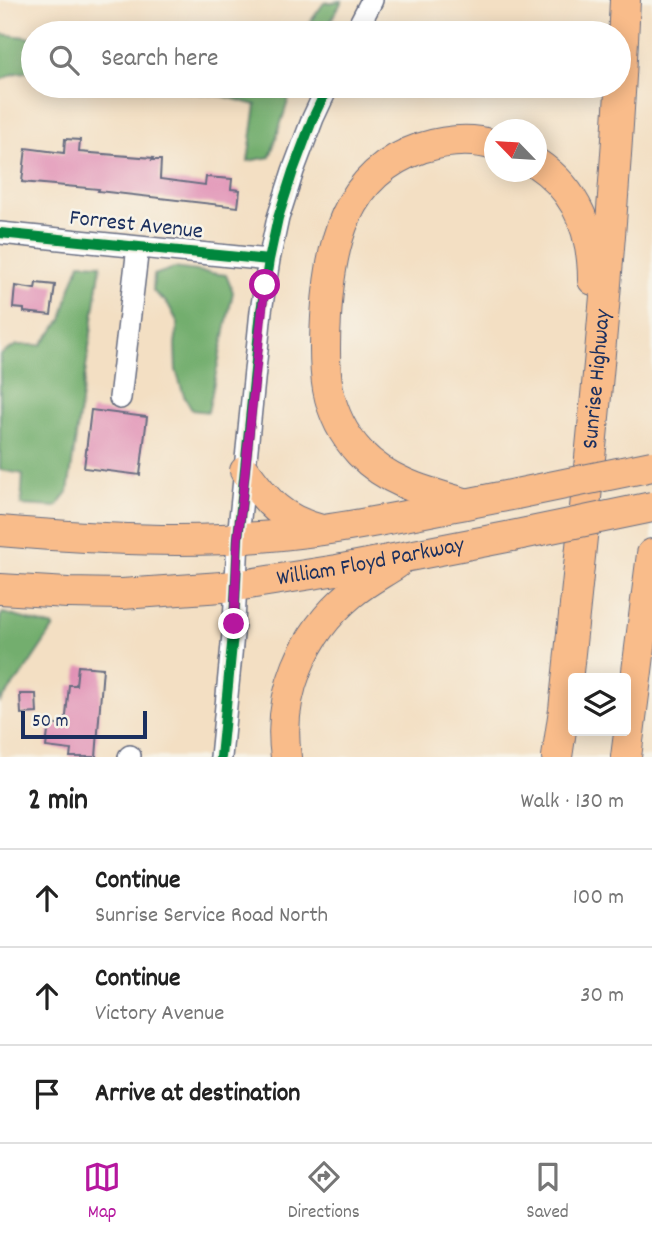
<!DOCTYPE html>
<meta charset="utf-8">
<style>
body{margin:0;font-family:Dekko,sans-serif;background:#f2f2f2;color:#222}
.controls{position:absolute;right:21px;bottom:21px;display:grid;overflow:hidden;border-radius:7px;box-shadow:0 4px 18px #0003}
.controls button{width:63px;height:63px;display:grid;place-items:center;padding:0;border:0;border-bottom:2px solid #e0e0e0;background:#fff;color:#222;font:35px sans-serif}
.compass{position:absolute;left:484px;top:119px;width:63px;height:63px;border-radius:50%;background:#fff;box-shadow:0 4px 18px #0003;rotate:295deg}
.scale{position:absolute;left:21px;bottom:18px;width:126px;box-sizing:border-box;padding-left:7px;border:4px solid #1b2f5e;border-top:0;font-size:19px;line-height:24px;white-space:nowrap;color:#1b2f5e;-webkit-text-stroke:5px #f7f3e8;paint-order:stroke}
.stop{position:absolute;width:21px;height:21px;margin:-16px;border:5px solid #b5179e;border-radius:50%;background:#fff}
.stop.end{background:#b5179e;border-color:#fff;box-shadow:0 2px 7px #0008}
.list{margin:0;padding:0;list-style:none}
h2{display:flex;justify-content:space-between;align-items:center;height:91px;margin:0;padding:0 28px;font-size:30px}
h2 small{font-size:23px;font-weight:400;color:#767676}
.list li{display:grid;grid-template-columns:46px 1fr auto;gap:21px;align-items:center;box-sizing:border-box;height:98px;padding:0 28px;border-top:2px solid #e0e0e0}
.list b{display:block;font-size:26px;white-space:nowrap}
.list p{margin:0;font-size:23px;white-space:nowrap;color:#767676}
.list em{font-size:23px;font-style:normal;color:#767676}
.icon{flex:none;width:38px;height:38px;fill:none;stroke:currentColor;stroke-width:2;stroke-linecap:round;stroke-linejoin:round}
.map{position:relative;flex:none;width:652px;height:757px;overflow:hidden}
.search{position:absolute;background:#fff;box-shadow:0 4px 18px #0003;left:21px;right:21px;top:21px;height:77px;display:flex;align-items:center;gap:18px;box-sizing:border-box;padding:0 24px;border-radius:38px;color:#767676;font-size:26px}
.sheet{height:385px;background:#fff}
nav{display:flex;justify-content:space-around;align-items:center;box-sizing:border-box;height:98px;border-top:2px solid #e0e0e0;background:#fff;font-size:19px;color:#767676}
nav a{display:grid;justify-items:center;gap:4px}
nav .on{color:#b5179e}
.map>svg:first-child{display:block}
</style>
<div class="map">
<svg width="652" height="757" viewBox="0 0 652 757">
<rect width="100%" height="100%" fill="#f7f3e8"/>
<filter id="ink" filterUnits="userSpaceOnUse"><feTurbulence type="fractalNoise" baseFrequency=".0143" numOctaves="2"/><feDisplacementMap in="SourceGraphic" scale="14" xChannelSelector="R" yChannelSelector="G"/><feConvolveMatrix kernelMatrix="1 2 1 2 8 2 1 2 1" color-interpolation-filters="sRGB"/></filter>
<filter id="wash" filterUnits="userSpaceOnUse"><feTurbulence type="fractalNoise" baseFrequency=".00686" numOctaves="4" result="noise"/><feDisplacementMap in="SourceGraphic" scale="28" xChannelSelector="R" yChannelSelector="G"/><feGaussianBlur stdDeviation="1.57" result="paint"/><feColorMatrix in="noise" values="0 0 0 0 0 0 0 0 0 0 0 0 0 0 0 0 0 1.4 0 .05"/><feComposite in="paint" operator="in"/></filter>
<g filter="url(#wash)">
<rect width="100%" height="100%" fill="#f3dfc3"/>
<path fill="#73ae6e" stroke="#476e66" stroke-width="2" d="M 342,1 L 324,33 L 302,33 L 324,3 Z
M 0,34 L 33,38 L 33,71 L 16,73 L 0,80 Z
M 164,86 L 295,86 L 291,92 L 270,157 L 248,161 L 256,105 L 223,96 L 181,91 Z
M 80,263 L 101,264 L 68,492 L 56,507 L 21,505 L 23,474 L 0,470 L 0,355 L 17,345 L 41,345 L 62,320 L 70,290 Z
M 174,268 L 226,275 L 233,292 L 208,412 L 192,410 L 184,396 L 176,370 L 175,344 L 178,323 L 168,304 L 153,291 L 154,275 Z
M 3,613 L 54,627 L 26,669 L 0,702 L 0,617 Z"/>
<g id="blocks">
<path fill="#e192b6" d="M 65,139 L 80,140 L 79,152 L 153,158 L 152,160 L 161,160 L 160,179 L 205,185 L 206,177 L 232,179 L 231,189 L 240,190 L 238,207 L 98,191 L 99,189 L 22,182 L 26,148 L 64,153 Z
M 36,283 L 55,285 L 51,315 L 24,312 L 24,309 L 13,308 L 15,286 L 35,289 Z
M 91,410 L 147,417 L 140,475 L 84,468 Z
M 78,666 L 103,668 L 96,757 L 70,757 L 71,750 L 46,747 L 49,724 L 65,726 L 69,685 L 76,685 Z
M 20,694 L 36,694 L 37,713 L 21,714 Z"/>
</g>
</g>
<g filter="url(#ink)">
<use href="#blocks" fill-opacity="0" stroke="#676d81" stroke-width="2"/>
<g fill="none" stroke-linecap="round" stroke-linejoin="round">
<defs>
<path id="minor" d="M 355,33 L 372,0
M 0,233 L 269,260
M 120,398 L 138,247
M 129,757 L 130,756
M 221,757 L 234,624 L 238,538 L 261,311 L 269,260 L 278,218 L 293,171 L 313,118 L 328,86"/>
<g id="highway">
<path d="M 536,163 C 577,190 593,233 593,280"/>
<path d="M 245,471 C 268,502 279,518 318,529"/>
<path d="M 464,503 C 426,492 387,482 360,453 C 323,413 323,368 326,317 C 330,246 344,174 421,148 C 444,141 471,138 494,145"/>
<path d="M 0,531 C 109,540 214,546 323,530 C 388,521 452,506 516,494"/>
<path id="s1" d="M 0,589 L 68,593 L 122,594 L 236,586 L 337,570 L 512,536"/>
<path d="M 286,757 C 277,695 303,634 351,594 C 365,582 381,574 396,564"/>
<path id="s2" d="M 557,757 L 564,710 C 589,474 614,238 625,0"/>
<path d="M 626,757 L 652,554"/>
</g>
</defs>
<use href="#minor" stroke="#676d81" stroke-width="24"/>
<use href="#highway" stroke="#676d81" stroke-width="32"/>
<use href="#minor" stroke="#fff" stroke-width="21"/>
<use href="#highway" stroke="#f9bc8a" stroke-width="30"/>
<defs>
<path id="highway-bridge" d="M 516,494 L 652,466
M 512,536 L 652,507"/>
</defs>
<use href="#highway-bridge" stroke="#676d81" stroke-width="32" stroke-linecap="butt"/>
<use href="#highway-bridge" stroke="#f9bc8a" stroke-width="30"/>
<defs>
<path id="cycleway" d="M 0,233 L 269,260
M 221,757 L 234,624 L 238,538 L 261,311 L 269,260 L 278,218 L 293,171 L 313,118 L 328,86"/>
</defs>
<use href="#cycleway" stroke="#f7f3e8" stroke-width="15"/>
<use href="#cycleway" stroke="#00873e" stroke-width="10"/>
</g>
</g>
<g fill="none" stroke-linecap="round" stroke-linejoin="round" filter="url(#ink)">
<path stroke="#b5179e" stroke-width="9" d="M 234,624 L 238,538 L 265,285"/>
</g>
<g text-anchor="middle" dominant-baseline="central" stroke-width="5" stroke-linejoin="round" paint-order="stroke">
<g font-size="23" fill="#1b2f5e" stroke="#f7f3e8">
<text transform="translate(136 226) rotate(6)">Forrest Avenue</text>
<text stroke="none"><textPath href="#s2" startOffset="380">Sunrise Highway</textPath></text>
<text stroke="none"><textPath href="#s1" startOffset="373">William Floyd Parkway</textPath></text>
</g>
</g>
</svg>
<div class="controls">
<button><svg class="icon" aria-label="layers" viewBox="0 0 24 24"><path d="M12 4l9 5-9 5-9-5zM3 14l9 5 9-5"/></svg></button>
</div>
<svg class="compass" viewBox="-18 -18 36 36"><path d="M0-13l5 13h-10z" fill="#e53935"/><path d="M0 13l5-13h-10z" fill="#767676"/></svg>
<div class="scale">50 m</div>
<div class="stop" style="left:265px;top:285px"></div>
<div class="stop end" style="left:234px;top:624px"></div>
<div class="search"><svg class="icon" aria-label="search" viewBox="0 0 24 24"><circle cx="10" cy="10" r="6"/><path d="M15 15l6 6"/></svg>Search here</div>
</div>
<section class="sheet">
<h2>2 min<small>Walk · 130 m</small></h2>
<ul class="list">
<li><svg class="icon" aria-label="ahead" viewBox="0 0 24 24"><path d="M12 20V5M6 11l6-6 6 6"/></svg><div><b>Continue</b><p>Sunrise Service Road North</p></div><em>100 m</em></li>
<li><svg class="icon" aria-label="ahead" viewBox="0 0 24 24"><path d="M12 20V5M6 11l6-6 6 6"/></svg><div><b>Continue</b><p>Victory Avenue</p></div><em>30 m</em></li>
<li><svg class="icon" aria-label="arrive" viewBox="0 0 24 24"><path d="M6 21V4h12l-3 4 3 4H6"/></svg><div><b>Arrive at destination</b></div></li>
</ul>
</section>
<nav>
<a class="on"><svg class="icon" aria-label="map" viewBox="0 0 24 24"><path d="M3 6l6-2 6 2 6-2v14l-6 2-6-2-6 2zM9 4v14M15 6v14"/></svg>Map</a>
<a><svg class="icon" aria-label="directions" viewBox="0 0 24 24"><path d="M12 3l9 9-9 9-9-9zM9 14v-3h6M13 9l2 2-2 2"/></svg>Directions</a>
<a><svg class="icon" aria-label="saved" viewBox="0 0 24 24"><path d="M7 4h10v16l-5-4-5 4z"/></svg>Saved</a>
</nav>
